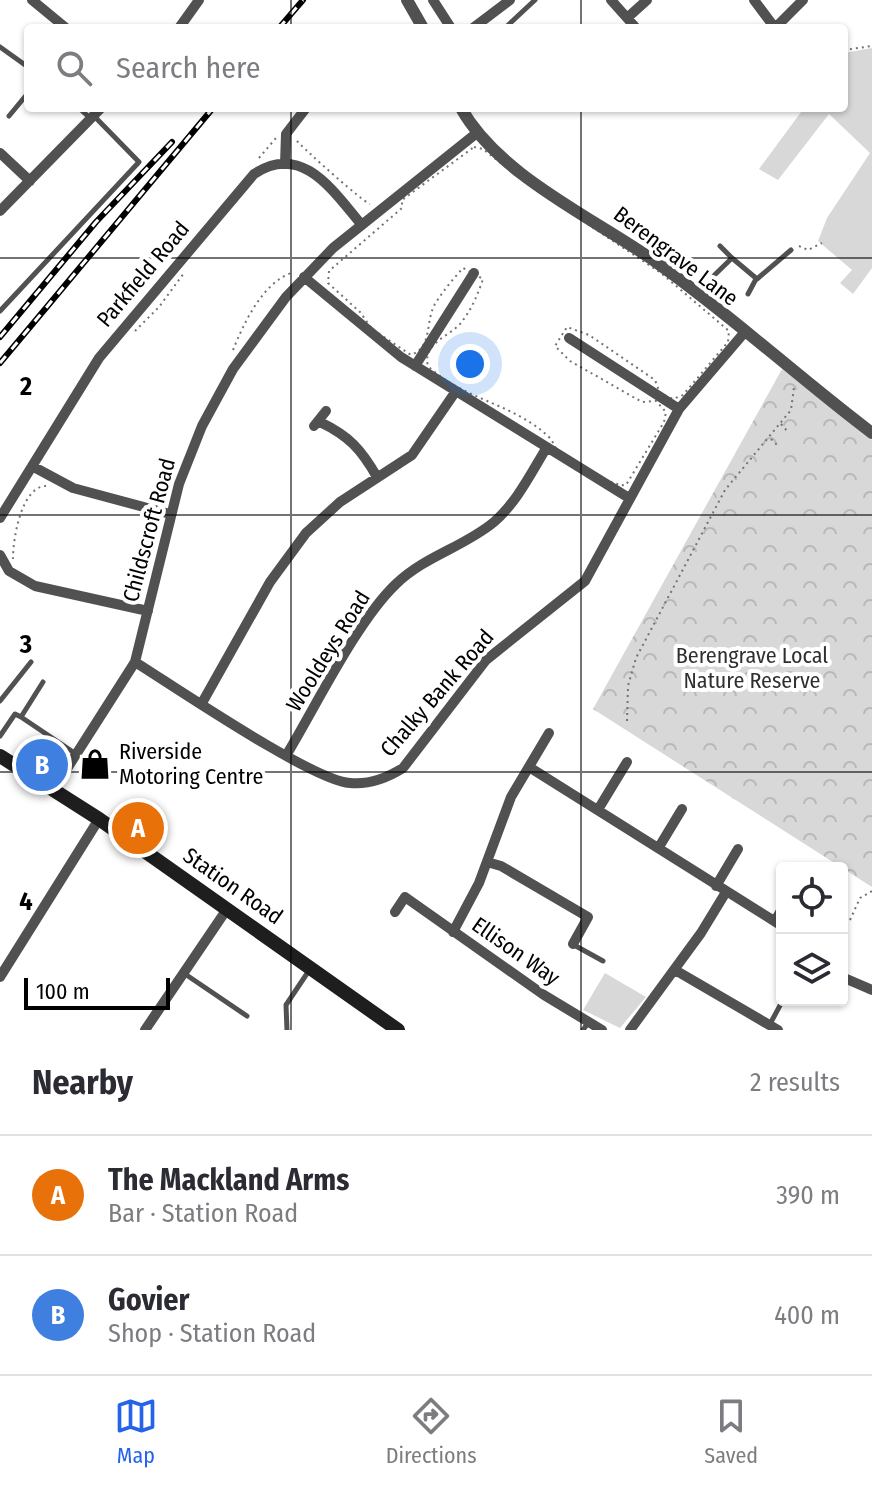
<!DOCTYPE html>
<meta charset="utf-8">
<style>
body{margin:0;font-family:"Fira Sans Condensed",sans-serif;background:#f2f2f3;color:#2b2b33}
.controls{position:absolute;right:24px;bottom:24px;display:grid;overflow:hidden;border-radius:8px;box-shadow:0 2px 6px #0004}
.controls button{width:72px;height:72px;display:grid;place-items:center;padding:0;border:0;border-bottom:2px solid #e1e1e2;background:#fff;color:#2b2b33;font:40px sans-serif}
.scale{position:absolute;left:24px;bottom:20px;width:146px;box-sizing:border-box;padding-left:8px;border:4px solid #000;border-top:0;font-size:22px;line-height:28px;white-space:nowrap;color:#000;-webkit-text-stroke:6px #fff;paint-order:stroke}
.you{position:absolute;left:470px;top:364px;width:28px;height:28px;margin:-20px;border:6px solid #fff;border-radius:50%;background:#1a73e8;box-shadow:0 0 0 12px #1a73e833}
.badge{display:grid;place-items:center;width:52px;height:52px;border-radius:50%;background:#2563eb;color:#fff;font-size:26px;font-weight:700}
.pin{position:absolute;translate:-50% -50%;border:4px solid #fff;box-shadow:0 2px 8px #0006}
.list{margin:0;padding:0;list-style:none}
h2{display:flex;justify-content:space-between;align-items:center;height:104px;margin:0;padding:0 32px;font-size:34px}
h2 small{font-size:26px;font-weight:400;color:#7c7c81}
.list li{display:grid;grid-template-columns:52px 1fr auto;gap:24px;align-items:center;box-sizing:border-box;height:120px;padding:0 32px;border-top:2px solid #e1e1e2}
.list b{display:block;font-size:30px;white-space:nowrap}
.list p{margin:0;font-size:26px;white-space:nowrap;color:#7c7c81}
.list em{font-size:26px;font-style:normal;color:#7c7c81}
.icon{flex:none;width:44px;height:44px;fill:none;stroke:currentColor;stroke-width:2;stroke-linecap:round;stroke-linejoin:round}
.map{position:relative;flex:none;width:872px;height:1030px;overflow:hidden}
.search{position:absolute;background:#fff;box-shadow:0 2px 6px #0004;left:24px;right:24px;top:24px;height:88px;display:flex;align-items:center;gap:20px;box-sizing:border-box;padding:0 28px;border-radius:8px;color:#7c7c81;font-size:30px}
.sheet{height:344px;background:#fff}
nav{display:flex;justify-content:space-around;align-items:center;box-sizing:border-box;height:112px;border-top:2px solid #e1e1e2;background:#fff;font-size:22px;color:#7c7c81}
nav a{display:grid;justify-items:center;gap:4px}
nav .on{color:#2563eb}
.map>svg:first-child{display:block}
</style>
<div class="map">
<svg width="872" height="1030" viewBox="0 0 872 1030">
<defs>
<pattern id="forest-crowns" width="20" height="18" patternUnits="userSpaceOnUse" patternTransform="scale(2)"><rect width="20" height="18" fill="#d8d8d8"/><path d="M2 6a3 3 0 1 1 6 0M12 15a3 3 0 1 1 6 0" fill="none" stroke="#b8b8b8"/></pattern>
</defs>
<rect width="100%" height="100%" fill="#fff"/>
<path fill="#d8d8d8" d="M 872,48 L 872,268 L 853,294 L 840,283 L 852,270 L 818,241 L 827,218 L 870,153 L 829,114 L 778,180 L 759,169 L 804,108 L 844,108 L 844,53 Z
M 605,973 L 646,997 L 620,1028 L 583,1010 Z"/>
<path fill="url(#forest-crowns)" d="M 782,369 L 872,440 L 872,887 L 593,709 Z"/>
<g fill="none" stroke-linecap="round" stroke-linejoin="round">
<path stroke="#737373" stroke-width="2" stroke-dasharray="2 4" stroke-linecap="butt" d="M 844,50 L 872,46
M 474,110 L 484,108
M 297,141 C 304,149 364,203 370,204
M 474,147 L 483,149 L 526,183 L 661,273 L 729,331 L 728,342 L 683,395 L 673,399 L 660,393 L 655,380 L 589,335 L 567,327 L 555,346 L 570,361 L 642,402 L 656,401 L 666,412 L 664,422 L 626,485 C 615,488 564,459 556,448 C 553,445 553,441 550,438 C 514,403 463,400 428,366 C 422,344 448,337 460,324 C 471,311 478,294 483,279 L 463,268 C 453,279 443,291 435,304 C 425,321 433,347 411,355 L 372,329 L 360,312 L 328,283 L 329,271 L 402,208 L 402,200 Z
M 259,158 L 276,138
M 799,246 L 808,250 L 822,243
M 135,331 L 159,307 L 184,273
M 233,350 C 244,323 263,281 294,272
M 781,424 L 789,433
M 771,439 L 777,445
M 13,559 C 13,537 22,484 48,486
M 627,721 L 628,686 L 636,658 L 725,490 L 791,410 L 794,387
M 850,920 L 860,898 L 872,891"/>
<path stroke="#515151" stroke-width="5" d="M 505,28 L 535,0
M 0,47 L 28,67
M 79,108 L 90,118
M 9,116 L 28,93
M 720,246 L 732,258
M 697,292 L 732,258 L 757,279 L 791,250
M 748,294 L 756,279
M 0,311 L 139,162 L 95,117
M 0,701 L 31,662
M 21,717 L 76,754
M 0,736 L 15,714 L 21,717 L 43,682
M 574,945 L 603,961
M 185,974 L 247,1016
M 770,1024 L 783,1000
M 287,1030 L 286,1005 L 308,972
M 583,1030 L 588,1023"/>
<path stroke="#515151" stroke-width="10" d="M 32,0 L 66,28
M 433,0 L 451,28
M 611,0 L 636,28
M 754,0 L 775,28
M 627,18 L 647,0
M 777,26 L 803,0
M 179,28 L 199,0
M 473,28 L 510,0
M 0,153 L 30,181
M 285,164 L 286,134 L 306,108
M 0,211 L 101,108
M 304,277 L 401,357 L 629,498
M 569,338 L 679,409
M 415,366 L 474,273
M 320,422 C 349,436 361,449 377,477
M 314,426 L 326,411
M 32,466 L 73,488 L 170,514
M 0,518 L 99,358 L 254,174 C 302,142 333,191 361,224
M 0,555 L 9,571 L 35,586 L 148,611
M 135,662 C 175,687 313,781 350,783 C 370,785 387,778 403,768 L 486,660 L 585,581 L 679,409 L 744,333
M 202,703 L 270,582 L 306,533 L 340,502 L 412,455 L 456,391
M 287,754 C 316,706 357,621 396,584 C 425,556 464,547 494,522 C 517,502 531,473 547,447
M 529,767 L 782,926
M 54,789 L 135,662 L 179,484 L 202,426 L 233,369 L 286,297 L 333,248 L 478,132
M 599,808 L 627,762
M 659,847 L 682,809
M 487,862 L 501,866 L 588,917 L 573,944
M 716,886 L 738,849
M 395,912 L 405,897 L 544,995 L 602,1030
M 775,921 L 782,909
M 453,932 L 479,883 L 511,797 L 549,733
M 675,970 L 778,1030
M 0,977 L 99,819
M 842,977 L 872,990
M 145,1030 L 227,909
M 630,1030 L 701,933 L 726,892"/>
<path stroke="#515151" stroke-width="12" d="M 407,0 L 423,28
M 461,108 C 499,176 594,218 656,262 C 731,315 799,378 872,433"/>
<path stroke="#1e1e1e" stroke-width="14" d="M 0,756 L 99,819 L 398,1030"/>
<defs>
<path id="rail" d="M 279,28 L 303,0
M 0,337 L 96,222 L 172,142
M 0,363 L 213,108"/>
</defs>
<use href="#rail" stroke="#000" stroke-width="6"/>
<use href="#rail" stroke="#fff" stroke-width="3" stroke-dasharray="9" stroke-linecap="butt"/>
</g>
<path fill="none" stroke="#000" stroke-width="2" stroke-opacity="0.55" d="M 291,0 L 291,28M 581,0 L 581,28M 291,108 L 291,1030M 581,108 L 581,1030M 0,258 L 872,258M 0,515 L 872,515M 0,772 L 872,772"/>
<defs>
<symbol id="shop-bare" viewBox="-9 -9 18 18"><path d="M-5-2.5h2.3a2.7 3.5 0 0 1 5.4 0H5L5.5 6h-11ZM-1.5-2.5h3a1.5 2.3 0 0 0-3 0Z" fill="#000" stroke="#fff" stroke-width="2.5" paint-order="stroke"/></symbol>
</defs>
<g fill-rule="evenodd">
<use href="#shop-bare" x="73" y="742" width="44" height="44"/>
</g>
<g text-anchor="middle" dominant-baseline="central" stroke-width="8" stroke-linejoin="round" paint-order="stroke">
<g font-size="22" fill="#000" stroke="#fff">
<text transform="translate(676 256) rotate(37)">Berengrave Lane</text>
<text transform="translate(143 274) rotate(-50)">Parkfield Road</text>
<text transform="translate(149 530) rotate(-75)">Childscroft Road</text>
<text transform="translate(328 651) rotate(-58)">Wooldeys Road</text>
<text transform="translate(437 693) rotate(-49)">Chalky Bank Road</text>
<text transform="translate(233 886) rotate(35)">Station Road</text>
<text transform="translate(516 951) rotate(35)">Ellison Way</text>
</g>
<g font-size="22" fill="#2f2f2f" stroke="#fff">
<text x="752" y="655">Berengrave Local<tspan x="752" dy="25">Nature Reserve</tspan></text>
</g>
<g font-size="22" fill="#000" stroke="#fff" text-anchor="start">
<text x="119" y="751">Riverside<tspan x="119" dy="25">Motoring Centre</tspan></text>
</g>
</g>
<g font-size="26" text-anchor="middle" font-weight="bold" fill="#000" stroke="#fff" stroke-width="8" stroke-linejoin="round" paint-order="stroke">
<text x="26" y="395">2</text>
<text x="26" y="653">3</text>
<text x="26" y="910">4</text>
</g>
</svg>
<div class="controls">
<button><svg class="icon" aria-label="locate" viewBox="0 0 24 24"><circle cx="12" cy="12" r="6"/><path d="M12 2v4M12 18v4M2 12h4M18 12h4"/></svg></button>
<button><svg class="icon" aria-label="layers" viewBox="0 0 24 24"><path d="M12 4l9 5-9 5-9-5zM3 14l9 5 9-5"/></svg></button>
</div>
<div class="scale">100 m</div>
<div class="you"></div>
<div class="pin badge" style="left:138px;top:828px;background:#e8710a">A</div>
<div class="pin badge" style="left:42px;top:765px;background:#3f7fe0">B</div>
<div class="search"><svg class="icon" aria-label="search" viewBox="0 0 24 24"><circle cx="10" cy="10" r="6"/><path d="M15 15l6 6"/></svg>Search here</div>
</div>
<section class="sheet">
<h2>Nearby<small>2 results</small></h2>
<ul class="list">
<li><span class="badge" style="background:#e8710a">A</span><div><b>The Mackland Arms</b><p>Bar · Station Road</p></div><em>390 m</em></li>
<li><span class="badge" style="background:#3f7fe0">B</span><div><b>Govier</b><p>Shop · Station Road</p></div><em>400 m</em></li>
</ul>
</section>
<nav>
<a class="on"><svg class="icon" aria-label="map" viewBox="0 0 24 24"><path d="M3 6l6-2 6 2 6-2v14l-6 2-6-2-6 2zM9 4v14M15 6v14"/></svg>Map</a>
<a><svg class="icon" aria-label="directions" viewBox="0 0 24 24"><path d="M12 3l9 9-9 9-9-9zM9 14v-3h6M13 9l2 2-2 2"/></svg>Directions</a>
<a><svg class="icon" aria-label="saved" viewBox="0 0 24 24"><path d="M7 4h10v16l-5-4-5 4z"/></svg>Saved</a>
</nav>
